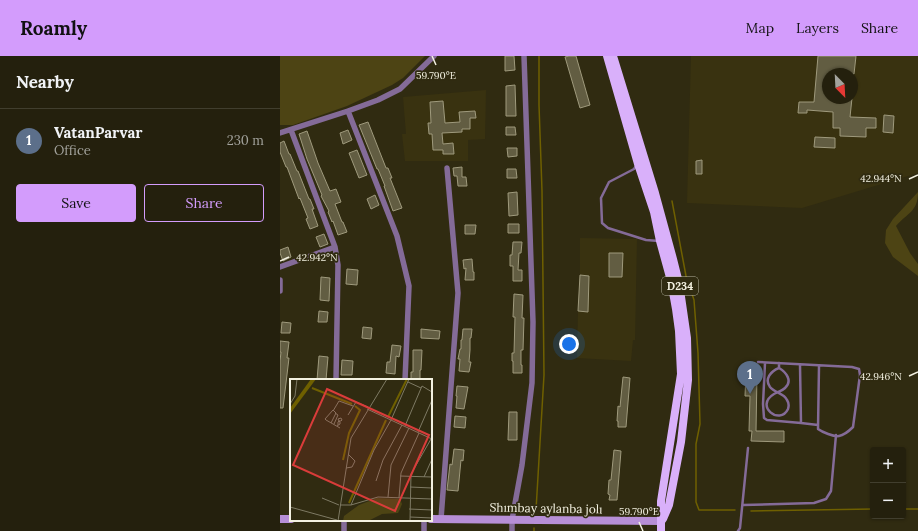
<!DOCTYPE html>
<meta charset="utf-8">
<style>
body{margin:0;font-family:Lora,serif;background:#2c2816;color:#f1f3f6}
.controls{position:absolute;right:12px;bottom:12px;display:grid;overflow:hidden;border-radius:4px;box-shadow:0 1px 3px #0004}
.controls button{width:36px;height:36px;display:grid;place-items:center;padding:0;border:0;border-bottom:1px solid #413e2e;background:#24200d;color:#f1f3f6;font:20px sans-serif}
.compass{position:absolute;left:542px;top:12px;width:36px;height:36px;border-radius:50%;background:#24200d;box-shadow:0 1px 3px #0004;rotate:156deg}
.you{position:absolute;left:289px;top:288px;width:14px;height:14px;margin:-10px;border:3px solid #fff;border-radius:50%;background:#1a73e8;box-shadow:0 0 0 6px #1a73e833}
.badge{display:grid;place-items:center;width:26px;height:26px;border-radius:50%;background:#d39cfc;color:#fff;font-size:13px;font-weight:700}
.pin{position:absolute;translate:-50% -33px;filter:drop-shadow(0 1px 2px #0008)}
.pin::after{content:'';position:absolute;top:21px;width:14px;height:12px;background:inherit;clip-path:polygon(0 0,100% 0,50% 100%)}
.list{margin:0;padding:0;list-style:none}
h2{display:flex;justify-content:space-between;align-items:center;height:52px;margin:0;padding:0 16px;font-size:17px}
h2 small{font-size:13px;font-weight:400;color:#a3a39d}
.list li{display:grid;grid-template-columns:26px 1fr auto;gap:12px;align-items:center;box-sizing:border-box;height:64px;padding:0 16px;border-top:1px solid #413e2e}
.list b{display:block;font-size:15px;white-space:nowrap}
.list p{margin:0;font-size:13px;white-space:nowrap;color:#a3a39d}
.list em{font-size:13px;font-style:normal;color:#a3a39d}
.actions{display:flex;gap:8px;padding:12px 16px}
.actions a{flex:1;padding:9px 0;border:1px solid #d39cfc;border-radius:4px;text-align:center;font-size:14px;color:#d39cfc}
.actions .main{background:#d39cfc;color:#111}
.map{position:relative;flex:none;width:638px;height:475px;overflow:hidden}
header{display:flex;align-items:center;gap:24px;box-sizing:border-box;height:56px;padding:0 20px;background:#d39cfc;color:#111}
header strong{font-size:19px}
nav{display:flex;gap:22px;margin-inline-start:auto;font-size:14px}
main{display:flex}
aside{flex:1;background:#24200d}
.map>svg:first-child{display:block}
</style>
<header>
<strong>Roamly</strong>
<nav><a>Map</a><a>Layers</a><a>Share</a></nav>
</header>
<main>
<aside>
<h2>Nearby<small></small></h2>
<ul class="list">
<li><span class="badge" style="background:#5c6f8a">1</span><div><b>VatanParvar</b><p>Office</p></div><em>230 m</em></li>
</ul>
<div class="actions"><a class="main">Save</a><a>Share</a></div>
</aside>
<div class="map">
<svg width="638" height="475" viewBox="0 0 638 475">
<rect width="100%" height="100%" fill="#302b11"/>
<path fill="#393210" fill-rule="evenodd" d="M 411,0 L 638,0 L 638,117 L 522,152 L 407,147 ZM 548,18 L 572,18 L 572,42 L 548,42 Z
M 206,34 L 205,83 L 188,84 L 188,105 L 125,105 L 122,78 L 126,78 L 123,41 Z
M 300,182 L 357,183 L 355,284 L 353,284 L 351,305 L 297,302 L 298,255 L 307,256 L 309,220 L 300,219 Z"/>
<path fill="#4d4414" d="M 0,0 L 145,0 L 123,22 L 112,29 L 67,50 L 13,69 L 0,69 Z
M 638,136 C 638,156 627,157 616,170 L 630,197 L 638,208 L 638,220 L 613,201 L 605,187 L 606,174 L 613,163 Z"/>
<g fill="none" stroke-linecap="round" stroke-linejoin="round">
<path stroke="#6f6000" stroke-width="1.5" d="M 392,145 L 406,220 L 414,244 L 418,297 L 420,368 L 416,388 L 416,446 L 419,454 L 455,454
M 623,453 L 638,453
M 256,454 L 264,319 L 262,135 L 259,49 L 259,0
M 471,455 L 593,453
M 254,475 L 254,472"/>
</g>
<path fill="#625d42" stroke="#9f9a7d" d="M 225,0 L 234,0 L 235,14 L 225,15 Z
M 289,0 L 296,0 L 310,49 L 300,52 L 285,1 Z
M 538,0 L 576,0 L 574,18 L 548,18 L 548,42 L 572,42 L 570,61 L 596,62 L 596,72 L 586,72 L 586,81 L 560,80 L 560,72 L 553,72 L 553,56 L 527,54 L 527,57 L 518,57 L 519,46 L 534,46 Z
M 235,29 L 236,60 L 226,60 L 226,30 Z
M 163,45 L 165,67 L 180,66 L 179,56 L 195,55 L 196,62 L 190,62 L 190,73 L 182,73 L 182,76 L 162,77 L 163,88 L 173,87 L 174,98 L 163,98 L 163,94 L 153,94 L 152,78 L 149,78 L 148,67 L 151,67 L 150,46 Z
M 604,59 L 614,60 L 613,77 L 603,76 Z
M 88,66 L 106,112 L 108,112 L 112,122 L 110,122 L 122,152 L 113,155 L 104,130 L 105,130 L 98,113 L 97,113 L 79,69 Z
M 226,71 L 235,71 L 236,79 L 226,79 Z
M 68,74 L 72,84 L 63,88 L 60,77 Z
M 27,75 L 38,107 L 50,135 L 56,133 L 61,146 L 55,148 L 62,166 L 63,166 L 67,176 L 58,179 L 53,165 L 52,166 L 48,156 L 49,155 L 41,140 L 42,139 L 27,103 L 19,78 Z
M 535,81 L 555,82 L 555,92 L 534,91 Z
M 4,85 L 9,98 L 10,98 L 17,115 L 18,115 L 29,143 L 30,143 L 34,153 L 32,153 L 38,170 L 30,173 L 26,163 L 28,162 L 20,142 L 19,143 L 7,111 L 6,111 L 0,96 L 0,87 Z
M 227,92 L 237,92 L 237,100 L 228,101 Z
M 77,94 L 87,119 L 79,122 L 69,97 Z
M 422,104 L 422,118 L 416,118 L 416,105 Z
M 182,111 L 182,121 L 186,121 L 187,130 L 178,130 L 177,120 L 174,120 L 173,112 Z
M 227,113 L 236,113 L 237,122 L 227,122 Z
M 237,136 L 238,159 L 229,160 L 228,137 Z
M 95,139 L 99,149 L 91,153 L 87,143 Z
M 228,168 L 239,168 L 239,177 L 228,177 Z
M 185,169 L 196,169 L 195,178 L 185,178 Z
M 44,178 L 48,188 L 40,191 L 36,181 Z
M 233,186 L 242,186 L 241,197 L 239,197 L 238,214 L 242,214 L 242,225 L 233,225 L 233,210 L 230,210 L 230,199 L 232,199 Z
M 8,191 L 11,201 L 3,205 L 0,197 L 0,194 Z
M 329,197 L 343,197 L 342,221 L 329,221 Z
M 192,203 L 193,216 L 194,216 L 194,224 L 185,224 L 186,212 L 184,213 L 183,204 Z
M 67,213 L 78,214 L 77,229 L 66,228 Z
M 300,219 L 309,220 L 308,256 L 298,255 Z
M 41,221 L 50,222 L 49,245 L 40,244 Z
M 234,238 L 243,239 L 242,262 L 244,262 L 243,294 L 241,294 L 241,309 L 242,309 L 242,317 L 233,317 L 233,305 L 232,305 L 232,297 L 234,297 L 235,261 L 233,261 Z
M 39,255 L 48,256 L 47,266 L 38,266 Z
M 2,266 L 11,267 L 10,277 L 1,277 Z
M 83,271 L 92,272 L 91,283 L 82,282 Z
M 141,273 L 160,275 L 159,283 L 141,282 Z
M 183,273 L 192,273 L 191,282 L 190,282 L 190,294 L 189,306 L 191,306 L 189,316 L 179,315 L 180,303 L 178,303 L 180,293 L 181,293 L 181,284 L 182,284 Z
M 0,285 L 9,286 L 7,302 L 9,302 L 3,352 L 0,352 L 0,305 L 1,296 L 0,296 Z
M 112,289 L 121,290 L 119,301 L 116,300 L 115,318 L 106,317 L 107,306 L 110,306 Z
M 133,294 L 142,294 L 141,314 L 140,314 L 140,324 L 131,324 L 131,316 L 133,316 Z
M 39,300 L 48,301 L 46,324 L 37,324 Z
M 62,304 L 73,305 L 72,319 L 61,319 Z
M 466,317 L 477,318 L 476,375 L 504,375 L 504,386 L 471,385 L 472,375 L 469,375 L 470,340 L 465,340 Z
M 343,321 L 350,322 L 346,371 L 338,371 L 338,365 L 337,365 L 338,350 L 340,351 Z
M 177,330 L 188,331 L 184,353 L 176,352 L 177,340 L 176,340 Z
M 229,356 L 237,356 L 237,384 L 228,384 Z
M 175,360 L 186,361 L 185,372 L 174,371 Z
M 174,393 L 184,394 L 183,405 L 181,404 L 178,435 L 167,434 L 170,408 L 172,409 Z
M 334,394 L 341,395 L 337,444 L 329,444 L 330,439 L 328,438 L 329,424 L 331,424 Z"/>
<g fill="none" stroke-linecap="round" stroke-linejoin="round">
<path stroke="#846b98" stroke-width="2.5" d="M 356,110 L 354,113 L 329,126 L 321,142 L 322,167 L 328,172 L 366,184 L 379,185
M 478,306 L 572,311 L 579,313 L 580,319 L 573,371 C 569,375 565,379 559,380 C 554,381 542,376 538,373 L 539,310
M 485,307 L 483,348 L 484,362 L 487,364 L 521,367
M 520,309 L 521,367 L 538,369
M 499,312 C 506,316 513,325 505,332 C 502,335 498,336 494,338 C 474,350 500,370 508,353 C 509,350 509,347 507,344 C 504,337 495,337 490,331 C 484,323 491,315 499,312 L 499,307
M 463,449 L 534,447 L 546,443 L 551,435 L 556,379
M 458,475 L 460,472 L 468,392"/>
<path stroke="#846b98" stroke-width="5.5" d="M 68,55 L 117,180 L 129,230 L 125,324
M 11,74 L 55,191 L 58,209 L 56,324
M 0,77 L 68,55 L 98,44 L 120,33 L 154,0
M 0,211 L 55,191
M 0,224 L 0,235
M 161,463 L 178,237 L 167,112
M 64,464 L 64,475
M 144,464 L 144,475
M 232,475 L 232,464 L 242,409 L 252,327 L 253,266 L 244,0"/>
<path stroke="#b78fd6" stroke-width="8" d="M 0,463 L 11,463
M 151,463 L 381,465"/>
<path stroke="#d9b0fa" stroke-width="8" d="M 327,0 L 358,108 L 374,156 L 380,185 L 391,225 L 396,253 L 399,275 L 401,318 L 381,445 L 381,475
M 333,0 L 375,137 L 393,203 L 399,227 L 407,282 L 408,324 L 401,386 L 389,449 L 383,463"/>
</g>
<path fill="none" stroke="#f3f1e1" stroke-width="1.5" d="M 152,0 L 156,9M 629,123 L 638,119M 0,205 L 9,201M 629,320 L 638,316M 359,466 L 363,475"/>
<g text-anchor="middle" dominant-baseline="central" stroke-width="3.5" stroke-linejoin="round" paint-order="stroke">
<rect fill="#302b11" stroke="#b8b6a3" stroke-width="1" x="382" y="221" width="36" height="18" rx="3"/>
<g font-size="11" font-weight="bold" fill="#f3f1e1">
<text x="400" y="230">D234</text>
</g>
<g font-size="12" fill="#f3f1e1" stroke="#302b11">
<text transform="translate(266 452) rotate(1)">Shımbay aylanba jolı</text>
</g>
</g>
<g transform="translate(10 323)">
<rect width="142" height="142" fill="#302b11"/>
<path d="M 87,119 L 110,120 L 112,125 L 110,130 L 108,134 L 92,135 L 78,142 L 53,142 L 54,137 L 69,126 Z" fill="#4d4414"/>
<path d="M 21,0 L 26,0 L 0,35 L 0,29 Z" fill="#6f6000"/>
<path fill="none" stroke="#6f6000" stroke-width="2" d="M 22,9 L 62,25M 98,38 L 117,0M 53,81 L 59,54 L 70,31 L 65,27M 59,124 L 96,41"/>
<path fill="none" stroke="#7e7a64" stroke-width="1" d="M 118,3 L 131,9M 0,25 L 5,17 L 7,0M 77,30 L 142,60M 43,32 L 49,22 L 63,27M 58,36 L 66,23 L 78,28M 41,44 L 46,34 L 43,31 L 35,40 L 36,41 L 50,49M 44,45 L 48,36 L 45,34M 47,47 L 50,45 L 50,43 L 49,42 L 48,40 L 51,39 L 52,41 L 51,42 L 49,42 L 48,43 L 48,46M 115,47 L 132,7 L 142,13M 128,53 L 142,21M 56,89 L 62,88 L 65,82 L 58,75M 110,97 L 142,98M 134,98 L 142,80M 86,102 L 93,81 L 112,46M 120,108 L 142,109M 98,118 L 101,86 L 119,49M 32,119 L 49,126M 109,119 L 111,94 L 129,54M 50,126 L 61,126 L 88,118 L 142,120M 61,126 L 84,71 L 101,41 L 119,0M 0,128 L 47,141M 119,130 L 142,131M 120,138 L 142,139M 48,142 L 61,59 L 97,0M 120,142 L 121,95 L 141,60"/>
<path fill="#d93c3a" fill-opacity="0.15" stroke="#d93c3a" stroke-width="2" d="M 37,10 L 139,56 L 105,132 L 3,86 Z"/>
<rect width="142" height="142" fill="none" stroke="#f3f1e1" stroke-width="2"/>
</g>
<g font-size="10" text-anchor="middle" fill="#f3f1e1" stroke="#302b11" stroke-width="3.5" stroke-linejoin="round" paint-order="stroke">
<text x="156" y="23">59.790°E</text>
<text x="601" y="126">42.944°N</text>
<text x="37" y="205">42.942°N</text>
<text x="601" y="324">42.946°N</text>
<text x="359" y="459">59.790°E</text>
</g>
</svg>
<div class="controls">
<button>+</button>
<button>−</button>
</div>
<svg class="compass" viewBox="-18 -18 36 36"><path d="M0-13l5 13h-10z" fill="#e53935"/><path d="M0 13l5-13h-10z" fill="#a3a39d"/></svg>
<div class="you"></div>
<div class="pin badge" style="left:470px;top:338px;background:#5c6f8a">1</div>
</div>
</main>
